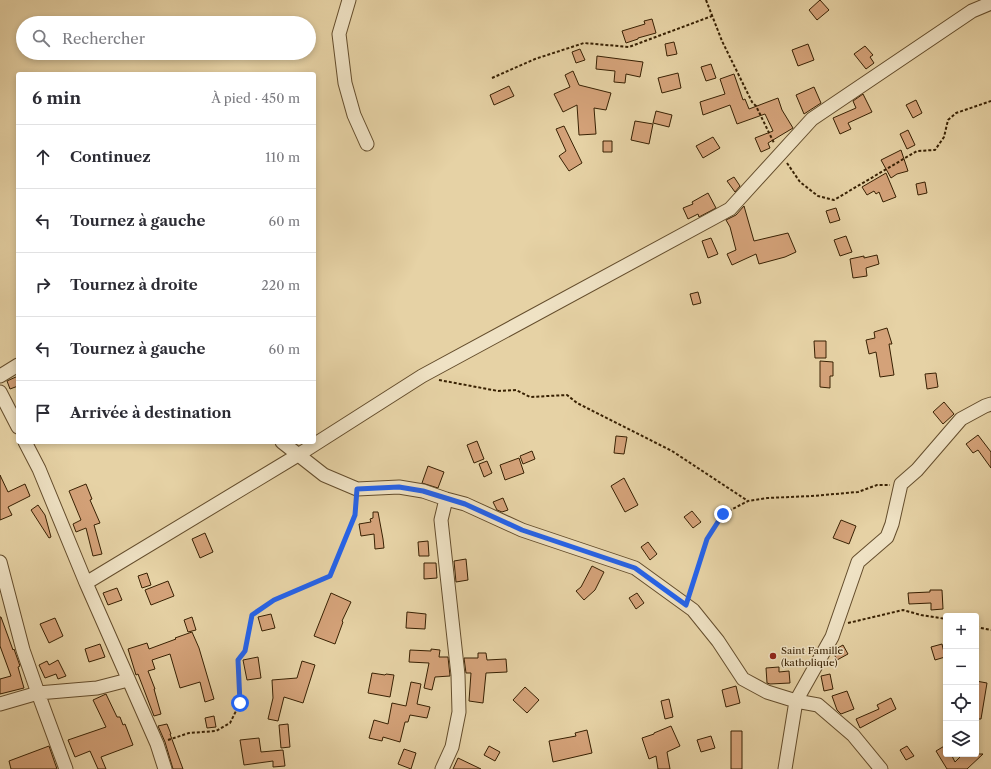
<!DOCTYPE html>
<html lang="fr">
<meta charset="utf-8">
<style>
body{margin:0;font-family:"Libre Caslon Text",serif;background:#f2f2f3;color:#2b2b33}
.controls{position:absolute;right:12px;bottom:12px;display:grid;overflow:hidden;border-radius:4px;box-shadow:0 2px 6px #0003}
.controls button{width:36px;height:36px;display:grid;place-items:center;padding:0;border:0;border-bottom:1px solid #e1e1e2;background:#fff;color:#2b2b33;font:20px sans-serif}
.stop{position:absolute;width:12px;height:12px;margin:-9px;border:3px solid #2563eb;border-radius:50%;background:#fff}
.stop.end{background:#2563eb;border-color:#fff;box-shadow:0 1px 4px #0008}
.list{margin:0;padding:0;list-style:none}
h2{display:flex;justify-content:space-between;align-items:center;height:52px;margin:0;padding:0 16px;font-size:17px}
h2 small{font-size:13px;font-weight:400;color:#7c7c81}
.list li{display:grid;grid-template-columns:26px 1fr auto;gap:12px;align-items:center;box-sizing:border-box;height:64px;padding:0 16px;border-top:1px solid #e1e1e2}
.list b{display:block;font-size:15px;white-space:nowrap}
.list em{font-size:13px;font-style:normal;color:#7c7c81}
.icon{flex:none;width:22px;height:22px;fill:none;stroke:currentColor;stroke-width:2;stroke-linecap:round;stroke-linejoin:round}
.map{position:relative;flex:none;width:991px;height:769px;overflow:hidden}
.search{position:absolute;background:#fff;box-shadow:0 2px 6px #0003;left:16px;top:16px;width:300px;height:44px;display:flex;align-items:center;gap:10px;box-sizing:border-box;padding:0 14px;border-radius:22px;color:#7c7c81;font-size:15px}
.panel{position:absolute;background:#fff;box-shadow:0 2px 6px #0003;left:16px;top:72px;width:300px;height:372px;border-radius:4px}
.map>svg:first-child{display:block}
</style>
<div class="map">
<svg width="991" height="769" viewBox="0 0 991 769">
<rect width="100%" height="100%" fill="#e6d2a5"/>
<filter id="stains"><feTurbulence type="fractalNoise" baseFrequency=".005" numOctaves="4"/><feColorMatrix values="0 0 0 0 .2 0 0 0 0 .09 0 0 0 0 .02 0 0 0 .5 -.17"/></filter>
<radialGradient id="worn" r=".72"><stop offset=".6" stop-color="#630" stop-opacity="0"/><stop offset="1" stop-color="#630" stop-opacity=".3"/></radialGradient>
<path fill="#d4a279" stroke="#382103" d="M 820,0 L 829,10 L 817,20 L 809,10 Z
M 652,19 L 656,33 L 638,38 L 638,39 L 626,43 L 622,31 L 645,24 L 644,21 Z
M 674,42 L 677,54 L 667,56 L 665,44 Z
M 808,44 L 814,60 L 798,66 L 792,50 Z
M 865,46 L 873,55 L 870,57 L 874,63 L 866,69 L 854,54 Z
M 580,49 L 585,60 L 576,63 L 572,52 Z
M 597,56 L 643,62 L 640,77 L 626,74 L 625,83 L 614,82 L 615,71 L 596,69 Z
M 711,64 L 716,78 L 706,81 L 701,67 Z
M 573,71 L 579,85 L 611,93 L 606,110 L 594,108 L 596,134 L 579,135 L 577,105 L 563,112 L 554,94 L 570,87 L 565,75 Z
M 678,73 L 681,88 L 662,93 L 658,78 Z
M 734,74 L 743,100 L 745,99 L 749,109 L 778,98 L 782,110 L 793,128 L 768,143 L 770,148 L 761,152 L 755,138 L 773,131 L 765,114 L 737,124 L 730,105 L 703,115 L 700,102 L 725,94 L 720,79 Z
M 509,86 L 514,96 L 494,105 L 490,95 Z
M 814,87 L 821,103 L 804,114 L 796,95 Z
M 863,94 L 872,112 L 848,123 L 851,129 L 840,134 L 833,118 L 856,108 L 853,101 Z
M 916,100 L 922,113 L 913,118 L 906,105 Z
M 656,111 L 672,115 L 669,127 L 653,123 Z
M 635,121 L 653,124 L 649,144 L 631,140 Z
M 564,126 L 582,163 L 569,171 L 559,156 L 566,151 L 556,129 Z
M 908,130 L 915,145 L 907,149 L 900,134 Z
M 713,137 L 720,148 L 703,158 L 696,146 Z
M 603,141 L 612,141 L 612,152 L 603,152 Z
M 901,150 L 908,171 L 897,174 L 891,178 L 881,160 Z
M 886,173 L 896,197 L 883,202 L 879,192 L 876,194 L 874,191 L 867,195 L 862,187 Z
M 734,177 L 740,186 L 735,192 L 727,181 Z
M 925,182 L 927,193 L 918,195 L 916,184 Z
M 708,193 L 716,208 L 699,217 L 698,214 L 688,219 L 683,208 L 693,204 L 692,202 Z
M 744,206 L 754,241 L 788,233 L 796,252 L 785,257 L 759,264 L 756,254 L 732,265 L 727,254 L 736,250 L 730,227 L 726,220 L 736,215 Z
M 836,208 L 840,220 L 830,223 L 826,211 Z
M 846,236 L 852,252 L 840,256 L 834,240 Z
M 711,238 L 718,254 L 708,258 L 702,241 Z
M 877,255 L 879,264 L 866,268 L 867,276 L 853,278 L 850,259 L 864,256 L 864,258 Z
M 698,292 L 701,303 L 693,305 L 690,294 Z
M 887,328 L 892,344 L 889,344 L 894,375 L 880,377 L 876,352 L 869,354 L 866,340 L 875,338 L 874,332 Z
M 814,341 L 826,341 L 826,358 L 815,358 Z
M 820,361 L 833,362 L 833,376 L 830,376 L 830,388 L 820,387 Z
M 936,373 L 938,387 L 927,389 L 925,374 Z
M 18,376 L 18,386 L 10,389 L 7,381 Z
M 944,402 L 954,414 L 943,424 L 933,412 Z
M 978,435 L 991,452 L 991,468 L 978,450 L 973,453 L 966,444 Z
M 616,436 L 627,437 L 624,454 L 614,453 Z
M 477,441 L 484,459 L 474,463 L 467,445 Z
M 532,451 L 535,459 L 523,464 L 520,456 Z
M 519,458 L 524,473 L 505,480 L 500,465 Z
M 487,461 L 492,473 L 484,477 L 479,464 Z
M 428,466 L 444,472 L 438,488 L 422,483 Z
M 0,475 L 8,492 L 25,484 L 30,496 L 8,507 L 12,515 L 0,520 Z
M 624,478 L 638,505 L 625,512 L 611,486 Z
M 86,484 L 92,499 L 90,500 L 100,523 L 94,525 L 102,554 L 93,556 L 86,528 L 76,532 L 73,524 L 81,520 L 69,491 Z
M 503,498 L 508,510 L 502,512 L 497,510 L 493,502 Z
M 38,505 L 45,515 L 51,537 L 49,538 L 31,510 Z
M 692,511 L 701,522 L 693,528 L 684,517 Z
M 373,512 L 378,512 L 383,539 L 384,548 L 375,549 L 374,534 L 361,536 L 359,524 L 371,522 L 370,519 L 373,518 Z
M 841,520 L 856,526 L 849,544 L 833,538 Z
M 205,533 L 213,552 L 200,558 L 192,539 Z
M 428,541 L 429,556 L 419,556 L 418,542 Z
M 648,542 L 657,554 L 650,560 L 641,547 Z
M 466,559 L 468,580 L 456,582 L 454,561 Z
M 424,563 L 436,563 L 437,578 L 424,579 Z
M 592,566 L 604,572 L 595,590 L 584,600 L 576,591 L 581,587 Z
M 147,573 L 151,585 L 142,588 L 138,576 Z
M 168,581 L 174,596 L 151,605 L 145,590 Z
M 117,588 L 122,600 L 108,605 L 103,593 Z
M 930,590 L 942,590 L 943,609 L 931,610 L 931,603 L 909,604 L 908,593 L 930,592 Z
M 331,593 L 351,602 L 342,621 L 343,622 L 335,644 L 314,636 Z
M 637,593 L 644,603 L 636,609 L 629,598 Z
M 407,612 L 426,614 L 425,629 L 406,628 Z
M 271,614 L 275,628 L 262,631 L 258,617 Z
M 0,617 L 1,617 L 13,650 L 14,649 L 20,666 L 18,667 L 24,688 L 0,694 L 0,679 L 11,676 L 0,646 Z
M 192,617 L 196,630 L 188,632 L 184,620 Z
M 55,618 L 63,636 L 49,643 L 40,624 Z
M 192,632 L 199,648 L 214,699 L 205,702 L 200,682 L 180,688 L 170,654 L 152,660 L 155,669 L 148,671 L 155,689 L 154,689 L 161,714 L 154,716 L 138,674 L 136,675 L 128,649 L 147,643 L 149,649 L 176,639 L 175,638 Z
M 100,644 L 105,657 L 89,662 L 85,649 Z
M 942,644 L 945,657 L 935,660 L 931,647 Z
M 843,645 L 848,654 L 837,660 L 833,652 L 834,650 Z
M 431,649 L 440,650 L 439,657 L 448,657 L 450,676 L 435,677 L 432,690 L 424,688 L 429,663 L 409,662 L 410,650 L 431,651 Z
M 478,653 L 486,653 L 487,660 L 506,659 L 507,672 L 486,673 L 483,703 L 469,701 L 471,673 L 466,673 L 464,658 L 478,658 Z
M 258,657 L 261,678 L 247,680 L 243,660 Z
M 58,660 L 66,676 L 58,679 L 56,674 L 45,678 L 39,665 L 47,661 L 49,665 Z
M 302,661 L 315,665 L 303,703 L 284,697 L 278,721 L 268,719 L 273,698 L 272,680 L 297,678 Z
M 779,667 L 779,672 L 789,671 L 790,683 L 770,684 L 767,683 L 766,668 Z
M 372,673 L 385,675 L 386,674 L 394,675 L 390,697 L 368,693 Z
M 830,674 L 833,689 L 824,691 L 821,676 Z
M 976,681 L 987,683 L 981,719 L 976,719 Z
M 411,682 L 421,684 L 417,704 L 430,707 L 427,718 L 410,715 L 408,722 L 405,722 L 400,742 L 383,737 L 382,741 L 369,738 L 374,720 L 388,724 L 392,703 L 406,706 Z
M 736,686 L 740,703 L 726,707 L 722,690 Z
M 525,687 L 539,700 L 527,713 L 513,700 Z
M 847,691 L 854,709 L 841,714 L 837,710 L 832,696 Z
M 106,694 L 117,717 L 120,717 L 123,725 L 125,724 L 133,745 L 101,757 L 106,769 L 98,769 L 90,751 L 75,757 L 68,740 L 106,727 L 93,700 Z
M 891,698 L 896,709 L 860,728 L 856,719 L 879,709 L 877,705 Z
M 669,699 L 673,717 L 665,719 L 661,701 Z
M 214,716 L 216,727 L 207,728 L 205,718 Z
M 167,724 L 171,734 L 170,734 L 183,769 L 173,769 L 165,742 L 158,726 Z
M 288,724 L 290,747 L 281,748 L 279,725 Z
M 671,726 L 680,746 L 667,752 L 670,769 L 658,769 L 656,756 L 649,759 L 642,738 L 654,734 L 654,733 Z
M 587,730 L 592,753 L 553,762 L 549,741 L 576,736 L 575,733 Z
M 731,731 L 742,731 L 742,769 L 731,769 Z
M 711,736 L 715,748 L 701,752 L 697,740 Z
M 259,738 L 261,752 L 283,750 L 285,766 L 273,767 L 273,761 L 244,765 L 240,740 Z
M 946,745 L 946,754 L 951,754 L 955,762 L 963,754 L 983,754 L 967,769 L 947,769 L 936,751 Z
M 49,746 L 57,769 L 11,769 L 9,761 Z
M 489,746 L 500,752 L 495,761 L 484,755 Z
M 907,746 L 914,756 L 906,760 L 900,750 Z
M 404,749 L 416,753 L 411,769 L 398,764 Z
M 458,758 L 481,769 L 453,769 Z"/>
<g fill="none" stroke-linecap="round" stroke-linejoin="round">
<defs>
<path id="minor" d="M 349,0 L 339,34 L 345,83 L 354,115 L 367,144
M 0,376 L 18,365
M 0,392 L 18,427
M 25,442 L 39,469 L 86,583 L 157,744 L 165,769
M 282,442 L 324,475 L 357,489 L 399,487 L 423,491 L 446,499 L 465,504 L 522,530 L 635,568 L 693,610 L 718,641 L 743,679 L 767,692 L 796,701 L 818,705 L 853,735 L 881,769
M 0,562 L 23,650 L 38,693 L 66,769
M 86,583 L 298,455 L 422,376 L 730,209 L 812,119 L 972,11 L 991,3
M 0,704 L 38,693 L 97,688 L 128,680
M 442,769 L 452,747 L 459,712 L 458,675 L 441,520 L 446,499
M 785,769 L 796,701 L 832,637 L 858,562 L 887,537 L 892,524 L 901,484 L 917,470 L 961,419 L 985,406 L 991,404"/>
</defs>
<use href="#minor" stroke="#644d2c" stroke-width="15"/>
<path stroke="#382103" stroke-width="2" stroke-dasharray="3 2" stroke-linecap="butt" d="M 706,0 L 722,41 L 752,102 L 756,106 L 774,143
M 492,78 L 535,59 L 584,43 L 629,47 L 712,16
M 787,163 L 800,182 L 818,196 L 834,200 L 917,151 L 935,150 L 944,137 L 948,120 L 956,113 L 991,101
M 439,380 L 498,391 L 516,390 L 530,397 L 567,395 L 577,403 L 672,451 L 748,501
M 689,595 L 707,539 L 723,514 L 748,501 L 767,498 L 812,496 L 858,492 L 877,485 L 890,485
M 956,616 L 960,615 L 962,616
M 848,623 L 903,610 L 921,615 L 946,619
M 976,627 L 991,630
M 168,740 L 189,733 L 216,731 L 230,723 L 240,703 L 237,660 L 245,651 L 253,615 L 275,600 L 330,576 L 355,515 L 357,500"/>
<use href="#minor" stroke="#efe2c4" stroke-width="13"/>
</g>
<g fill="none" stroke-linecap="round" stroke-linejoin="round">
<path stroke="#2563eb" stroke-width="5" d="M 240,703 L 238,660 L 245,651 L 252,615 L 274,600 L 330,576 L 355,515 L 357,489 L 399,487 L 423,491 L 465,504 L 522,530 L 635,568 L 686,605 L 707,539 L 723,514"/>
</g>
<circle fill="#8f2418" stroke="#efe2c4" stroke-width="1.5" cx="773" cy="656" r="4"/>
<g text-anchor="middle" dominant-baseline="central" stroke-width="3" stroke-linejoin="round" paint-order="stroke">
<g font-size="10" fill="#382103" stroke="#efe2c4" text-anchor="start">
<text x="781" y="650">Saint Famille<tspan x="781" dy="12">(katholique)</tspan></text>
</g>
</g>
<rect width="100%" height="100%" filter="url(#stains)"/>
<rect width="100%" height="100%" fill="url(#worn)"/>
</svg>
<div class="controls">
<button>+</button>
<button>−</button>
<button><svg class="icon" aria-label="locate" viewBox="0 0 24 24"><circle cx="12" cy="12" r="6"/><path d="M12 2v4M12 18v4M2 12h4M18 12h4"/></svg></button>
<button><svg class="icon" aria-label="layers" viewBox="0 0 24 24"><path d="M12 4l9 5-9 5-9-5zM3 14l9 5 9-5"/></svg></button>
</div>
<div class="stop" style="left:240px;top:703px"></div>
<div class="stop end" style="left:723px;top:514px"></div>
<div class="search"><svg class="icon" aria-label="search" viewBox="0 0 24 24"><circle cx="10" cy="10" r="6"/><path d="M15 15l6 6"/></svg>Rechercher</div>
<section class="panel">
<h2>6 min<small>À pied · 450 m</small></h2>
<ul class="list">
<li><svg class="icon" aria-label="ahead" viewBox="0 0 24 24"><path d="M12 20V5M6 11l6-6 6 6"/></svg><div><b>Continuez</b></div><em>110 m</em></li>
<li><svg class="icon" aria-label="left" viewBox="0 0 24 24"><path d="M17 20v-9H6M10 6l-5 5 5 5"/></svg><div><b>Tournez à gauche</b></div><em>60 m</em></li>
<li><svg class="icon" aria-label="right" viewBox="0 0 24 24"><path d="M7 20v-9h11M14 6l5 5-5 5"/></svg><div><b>Tournez à droite</b></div><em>220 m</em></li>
<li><svg class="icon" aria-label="left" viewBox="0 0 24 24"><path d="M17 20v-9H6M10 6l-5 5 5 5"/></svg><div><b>Tournez à gauche</b></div><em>60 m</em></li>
<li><svg class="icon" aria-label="arrive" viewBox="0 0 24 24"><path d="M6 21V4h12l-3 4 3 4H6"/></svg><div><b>Arrivée à destination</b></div></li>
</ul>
</section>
</div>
